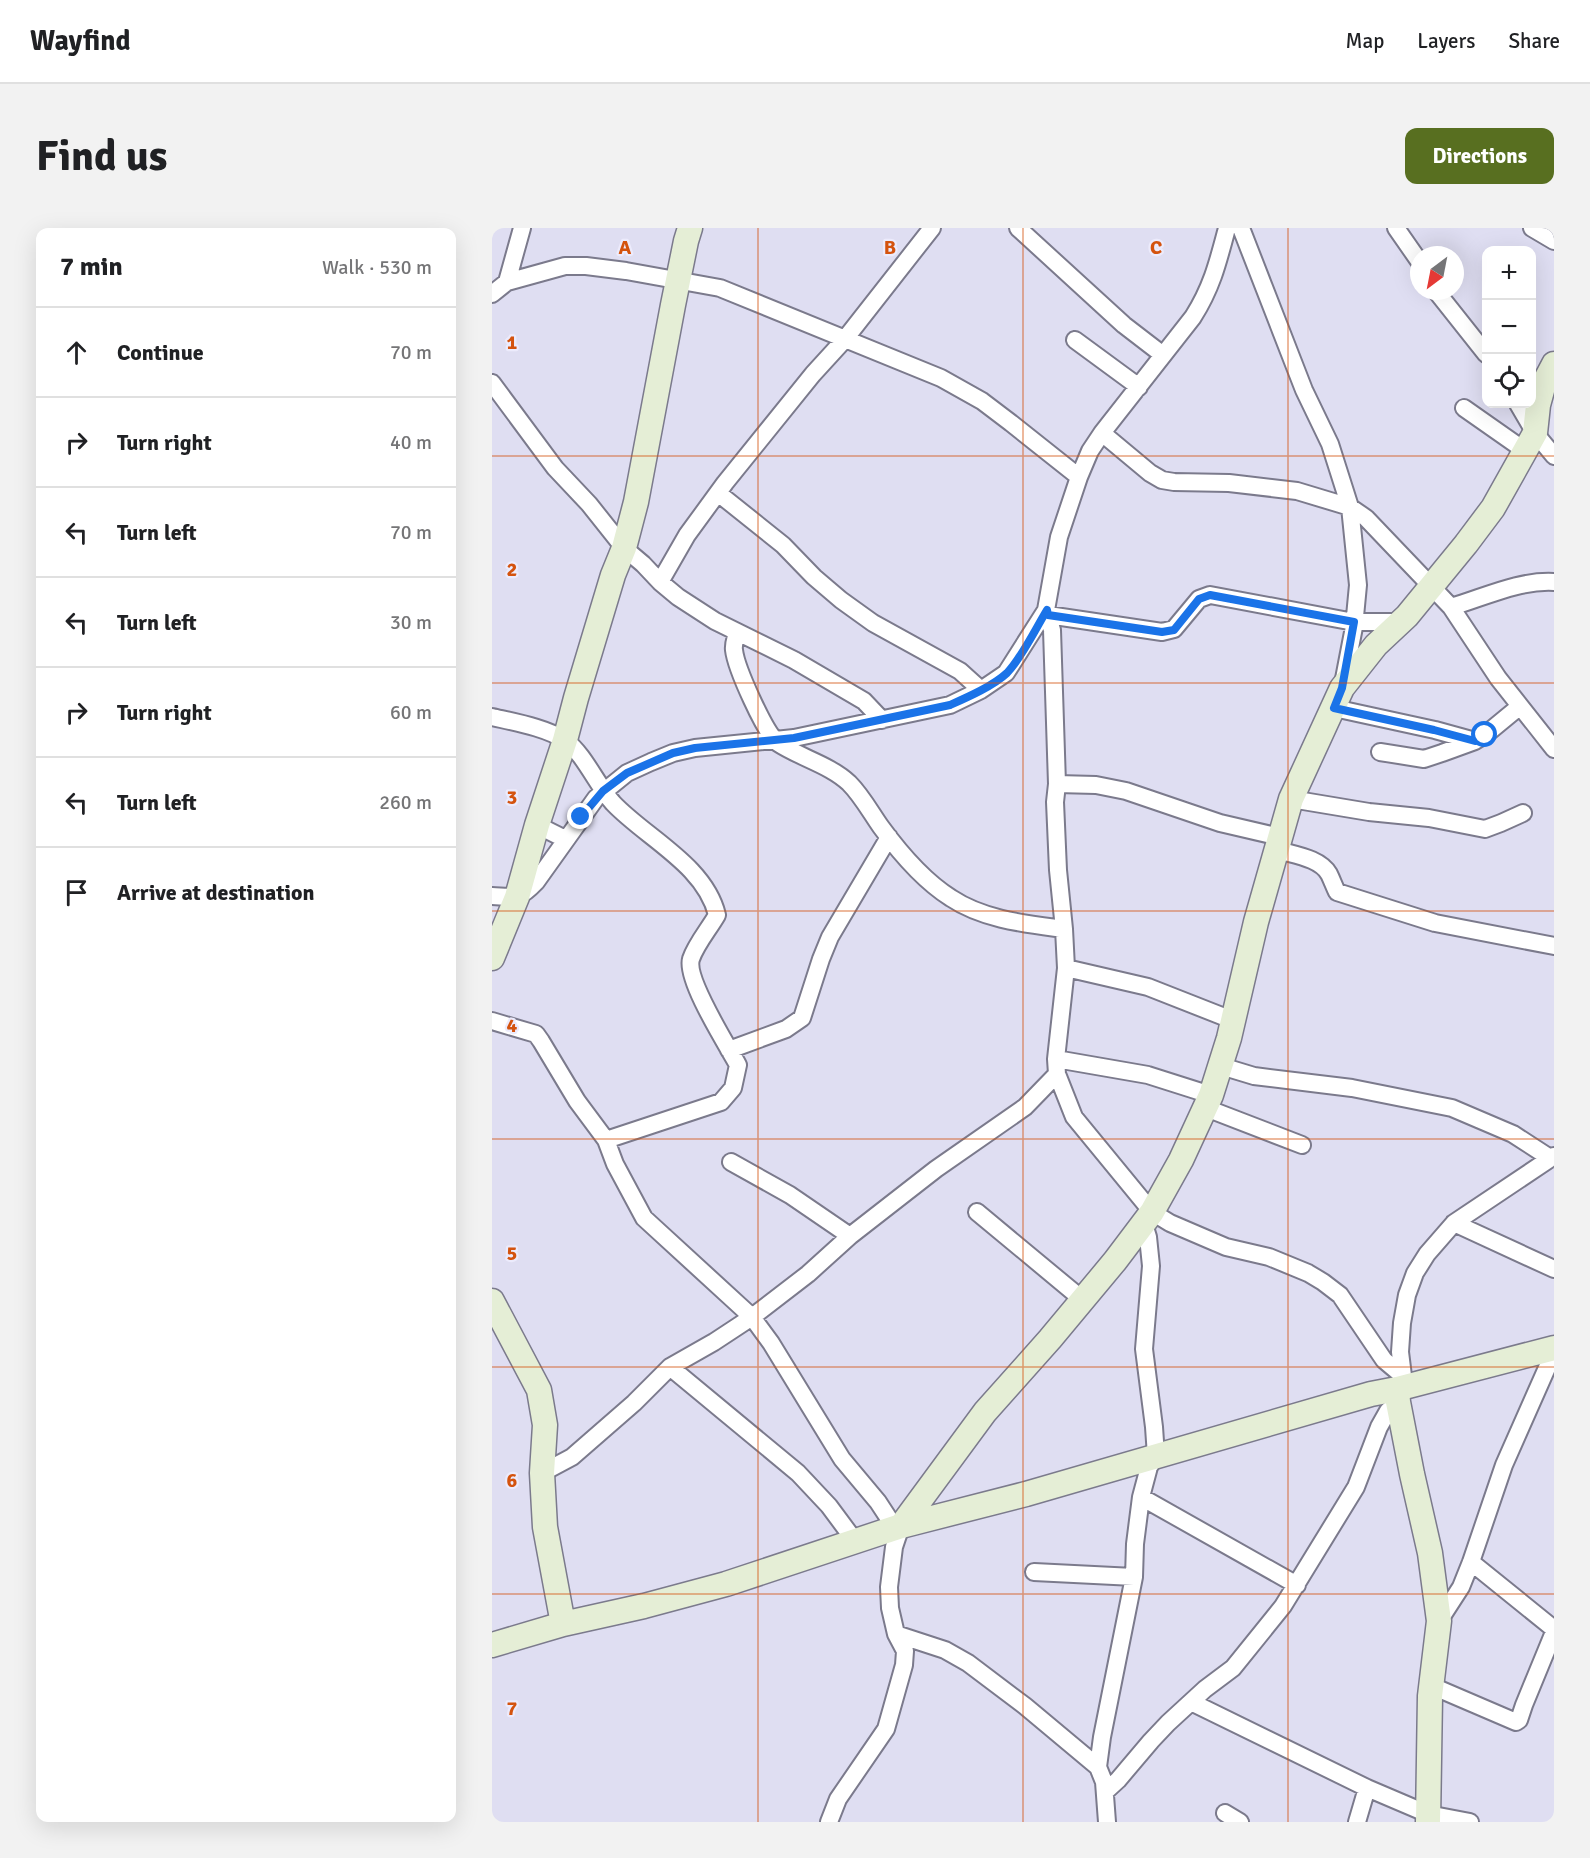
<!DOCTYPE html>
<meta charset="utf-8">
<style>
body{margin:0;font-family:Signika,sans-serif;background:#f2f2f2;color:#202124}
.controls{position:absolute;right:18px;top:18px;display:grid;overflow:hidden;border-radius:12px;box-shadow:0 6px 24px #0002}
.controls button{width:54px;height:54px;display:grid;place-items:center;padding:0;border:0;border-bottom:2px solid #e0e0e0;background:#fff;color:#202124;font:30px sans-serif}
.compass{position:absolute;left:918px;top:18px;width:54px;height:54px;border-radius:50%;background:#fff;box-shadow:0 6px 24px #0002;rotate:212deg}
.stop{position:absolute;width:18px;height:18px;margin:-14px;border:4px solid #1a73e8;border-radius:50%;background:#fff}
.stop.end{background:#1a73e8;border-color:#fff;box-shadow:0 2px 6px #0008}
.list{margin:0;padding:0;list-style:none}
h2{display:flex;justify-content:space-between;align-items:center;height:78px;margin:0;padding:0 24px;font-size:26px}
h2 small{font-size:20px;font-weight:400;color:#757577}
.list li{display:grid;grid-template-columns:39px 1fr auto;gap:18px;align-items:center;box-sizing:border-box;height:90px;padding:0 24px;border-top:2px solid #e0e0e0}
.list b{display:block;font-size:22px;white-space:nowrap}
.list em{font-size:20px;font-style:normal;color:#757577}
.icon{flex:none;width:33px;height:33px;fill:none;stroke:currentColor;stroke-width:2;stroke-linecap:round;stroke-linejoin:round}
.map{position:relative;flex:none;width:1062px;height:1594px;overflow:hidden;border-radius:12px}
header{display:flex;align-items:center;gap:36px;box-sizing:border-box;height:84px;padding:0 30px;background:#fff;border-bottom:2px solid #e0e0e0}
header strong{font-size:28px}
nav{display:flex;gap:33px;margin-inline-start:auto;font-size:21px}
.intro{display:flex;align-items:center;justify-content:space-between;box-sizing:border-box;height:144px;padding:0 36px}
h1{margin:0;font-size:42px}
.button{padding:15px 27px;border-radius:12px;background:#586f20;color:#fff;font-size:21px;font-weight:700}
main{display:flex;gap:36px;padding:0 36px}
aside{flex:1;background:#fff;border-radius:12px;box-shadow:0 6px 24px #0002}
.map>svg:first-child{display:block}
</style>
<header>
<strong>Wayfind</strong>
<nav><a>Map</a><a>Layers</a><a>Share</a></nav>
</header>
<div class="intro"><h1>Find us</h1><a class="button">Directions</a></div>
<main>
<aside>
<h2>7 min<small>Walk · 530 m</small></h2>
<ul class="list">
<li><svg class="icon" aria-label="ahead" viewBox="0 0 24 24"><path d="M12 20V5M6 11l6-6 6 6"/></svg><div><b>Continue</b></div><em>70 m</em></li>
<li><svg class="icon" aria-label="right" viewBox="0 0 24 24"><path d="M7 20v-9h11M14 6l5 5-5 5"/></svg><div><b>Turn right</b></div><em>40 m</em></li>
<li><svg class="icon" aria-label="left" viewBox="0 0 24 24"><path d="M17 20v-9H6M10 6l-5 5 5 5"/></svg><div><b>Turn left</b></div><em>70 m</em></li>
<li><svg class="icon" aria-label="left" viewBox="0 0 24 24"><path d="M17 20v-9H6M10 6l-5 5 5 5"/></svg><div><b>Turn left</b></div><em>30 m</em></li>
<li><svg class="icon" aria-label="right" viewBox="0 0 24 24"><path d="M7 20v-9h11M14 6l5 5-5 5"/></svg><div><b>Turn right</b></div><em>60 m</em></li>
<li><svg class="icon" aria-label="left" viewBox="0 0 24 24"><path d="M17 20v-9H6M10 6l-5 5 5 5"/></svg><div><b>Turn left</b></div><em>260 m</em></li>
<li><svg class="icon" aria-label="arrive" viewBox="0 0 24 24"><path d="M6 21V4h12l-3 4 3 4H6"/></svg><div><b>Arrive at destination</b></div></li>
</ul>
</aside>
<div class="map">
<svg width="1062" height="1594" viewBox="0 0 1062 1594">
<rect width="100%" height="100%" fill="#dfdef2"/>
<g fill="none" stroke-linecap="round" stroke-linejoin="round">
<defs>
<path id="street" d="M 526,0 L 632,97 L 671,127
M 749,0 L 812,162 L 838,216 L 858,279 L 866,357 L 862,399 L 851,456
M 904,0 L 927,33
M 1040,0 L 1062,13
M 15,54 L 30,0
M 944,63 L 994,126
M 0,66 L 15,54 L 73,38 L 94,38 L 134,43 L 228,60 L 449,150 L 490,173 L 519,195 L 587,249
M 583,112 L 647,159
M 0,155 L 63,240 L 97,276 L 132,320 L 151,336 L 168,354 L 186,369 L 223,393 L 302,432 L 372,473 L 390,492
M 1026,176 L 1043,205 L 1062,228
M 972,180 L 1032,222
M 610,205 L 658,245 L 670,252 L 682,254 L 737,255 L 805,263 L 858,279 L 874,290 L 959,379 L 1006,450 L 1062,521
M 226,265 L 291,317 L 322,349 L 349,372 L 381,395 L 468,443 L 489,462
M 168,354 L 195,307 L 233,255 L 321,146 L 353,111 L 440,0
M 959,379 C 993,369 1027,352 1062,354
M 554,382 L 560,402 L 565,556 L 563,574 L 566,642 L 572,701 L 574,740 L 564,831 L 565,846 L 582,889 L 660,984 L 678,995 L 734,1019 L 777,1029 L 816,1045 L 831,1054 L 848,1067 L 892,1132 L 911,1148
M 556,387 L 670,404 L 682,401 L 707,371 L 718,367 L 862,394 L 908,394
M 245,404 C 244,410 241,416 242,422 C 244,440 273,505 286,515 C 309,530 338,537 357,555 C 370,568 379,585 389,599 C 408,625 432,653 459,670 C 492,692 535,696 572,701
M 842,480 L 943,502 L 983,513
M 0,489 C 22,494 56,500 74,513 C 92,526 105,557 121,575 C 154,610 213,637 225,687 C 217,701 204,716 199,731 C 193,751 235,817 246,837 L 241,860 L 229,874 L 114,912
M 888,524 L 932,531 L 950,525 L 983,513 L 993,507 L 1027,479
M 565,556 L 604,557 L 634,563 L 728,595 L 788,609
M 799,571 L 877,584 L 937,590 L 993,601 L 1009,595 L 1031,585
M 45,597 L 73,611
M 786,622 C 802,627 828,630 837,646 C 840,652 842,658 845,664 L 943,695 L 1062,718
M 0,668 C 24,669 27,672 44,654 L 104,570 L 135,545 L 159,534 L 181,525 L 203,520 L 302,510 L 458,477 L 489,462 L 514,445 L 554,382 L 567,309 L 587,249 L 598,223 L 610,205 L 701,89 C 720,59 726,34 735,0
M 574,740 L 656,759 L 740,792
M 0,793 L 44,806 L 49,813 L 85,873 L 114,912 L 123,936 L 152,990 L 260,1089 L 279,1115 L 350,1231 L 386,1274 L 403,1300
M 237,822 L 294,801 L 310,790 L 329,731 L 338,709 L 397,609
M 564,831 L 656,847 L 719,867
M 729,838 L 762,848 L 860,860 L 960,880 L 1021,906 L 1058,930
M 714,880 L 810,917
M 239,934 L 298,967 L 358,1008
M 485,984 L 591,1072
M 962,995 L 1062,1041
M 178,1139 L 306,1245 L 337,1278 L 363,1313
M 909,1152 L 911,1148 L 908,1124 L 910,1095 L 915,1067 L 923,1045 L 935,1026 L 962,995 L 1062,928
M 50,1245 L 80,1229 L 142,1175 L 178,1139 L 222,1114 L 260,1089 L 316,1046 L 358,1008 L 444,941 L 533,879 L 565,846
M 649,1269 L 805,1357
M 979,1334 L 1062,1401
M 542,1344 L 642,1349
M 947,1393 L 969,1359 L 979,1334 L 1012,1237 L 1062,1124
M 404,1406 L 453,1422 L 476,1435 L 533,1478 L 606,1539
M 940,1458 L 1024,1494 L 1027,1492 L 1032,1477 L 1062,1404
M 699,1474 L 875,1560 L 936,1586 L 978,1594
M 614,1563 L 626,1552 L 659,1513 L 676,1495 L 713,1461 L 741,1440 L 791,1378 L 864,1259 L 887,1199 L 896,1183 L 906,1174
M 733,1585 L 748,1594
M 337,1594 L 346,1571 L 394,1501 L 412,1437 L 413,1423 L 404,1406 L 398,1380 L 397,1359 L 402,1319 L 409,1298
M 615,1594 L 612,1554 L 606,1539 L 610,1509 L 642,1349 L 643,1316 L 649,1269 L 657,1239 L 664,1228 L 662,1199 L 652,1121 L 659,1038 L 656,1009 L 652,996
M 865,1594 L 875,1560"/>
<path id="secondary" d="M 0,730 L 25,669 L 45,597 L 73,512 L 84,470 L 121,347 L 132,320 L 144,274 L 181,77 L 194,13 L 198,0
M 0,1073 L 47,1162 L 53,1197 L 50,1245 L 53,1299 L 71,1396
M 905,1161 L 906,1174 L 920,1246 L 938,1325 L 947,1393 L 938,1468 L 936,1594
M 409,1298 L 493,1184 L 558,1111 L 623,1033 L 660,984 L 689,932 L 719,867 L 737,810 L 764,694 L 799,571 L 850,460 L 884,417 L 915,388 L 974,316 L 1001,280 L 1043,205 L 1046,177 L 1052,155 L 1062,136
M 0,1417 L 71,1396 L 152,1378 L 234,1356 L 409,1298 L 534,1266 L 879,1166 L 905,1161 L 1062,1120"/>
</defs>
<use href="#street" stroke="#7b7a8c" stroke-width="20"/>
<use href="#secondary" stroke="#7b7a8c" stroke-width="27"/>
<use href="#street" stroke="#fff" stroke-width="16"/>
<use href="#secondary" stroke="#e5eed6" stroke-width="24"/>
</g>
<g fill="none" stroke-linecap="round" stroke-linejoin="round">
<path stroke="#1a73e8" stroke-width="8" d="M 89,589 L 111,563 L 135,545 L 181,525 L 203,520 L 302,510 L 458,477 C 476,469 501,458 515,445 C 529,431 544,400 555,382 L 556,387 L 670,404 L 682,402 L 707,371 L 718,367 L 862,394 L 850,460 L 842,480 L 942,502 L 983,513 L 993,507"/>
</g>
<path fill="none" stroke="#d4530e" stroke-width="1.5" stroke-opacity="0.55" d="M 266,0 L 266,1594M 531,0 L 531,1594M 796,0 L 796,1594M 0,228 L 1062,228M 0,455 L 1062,455M 0,683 L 1062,683M 0,911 L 1062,911M 0,1139 L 1062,1139M 0,1366 L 1062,1366"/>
<g font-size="20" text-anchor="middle" font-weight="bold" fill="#d4530e" stroke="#ecebfc" stroke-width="4.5" stroke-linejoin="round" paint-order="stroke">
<text x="133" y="26">A</text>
<text x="398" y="26">B</text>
<text x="664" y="26">C</text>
<text x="20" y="121">1</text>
<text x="20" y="348">2</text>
<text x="20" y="576">3</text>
<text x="20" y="804">4</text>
<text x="20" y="1032">5</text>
<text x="20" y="1259">6</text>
<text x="20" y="1487">7</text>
</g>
</svg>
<div class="controls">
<button>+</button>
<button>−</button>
<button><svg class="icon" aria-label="locate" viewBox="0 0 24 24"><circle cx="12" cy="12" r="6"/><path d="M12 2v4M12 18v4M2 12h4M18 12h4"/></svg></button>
</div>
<svg class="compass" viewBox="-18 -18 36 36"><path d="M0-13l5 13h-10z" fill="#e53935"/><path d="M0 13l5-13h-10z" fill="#757577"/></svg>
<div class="stop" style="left:993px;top:507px"></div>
<div class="stop end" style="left:89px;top:589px"></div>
</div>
</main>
